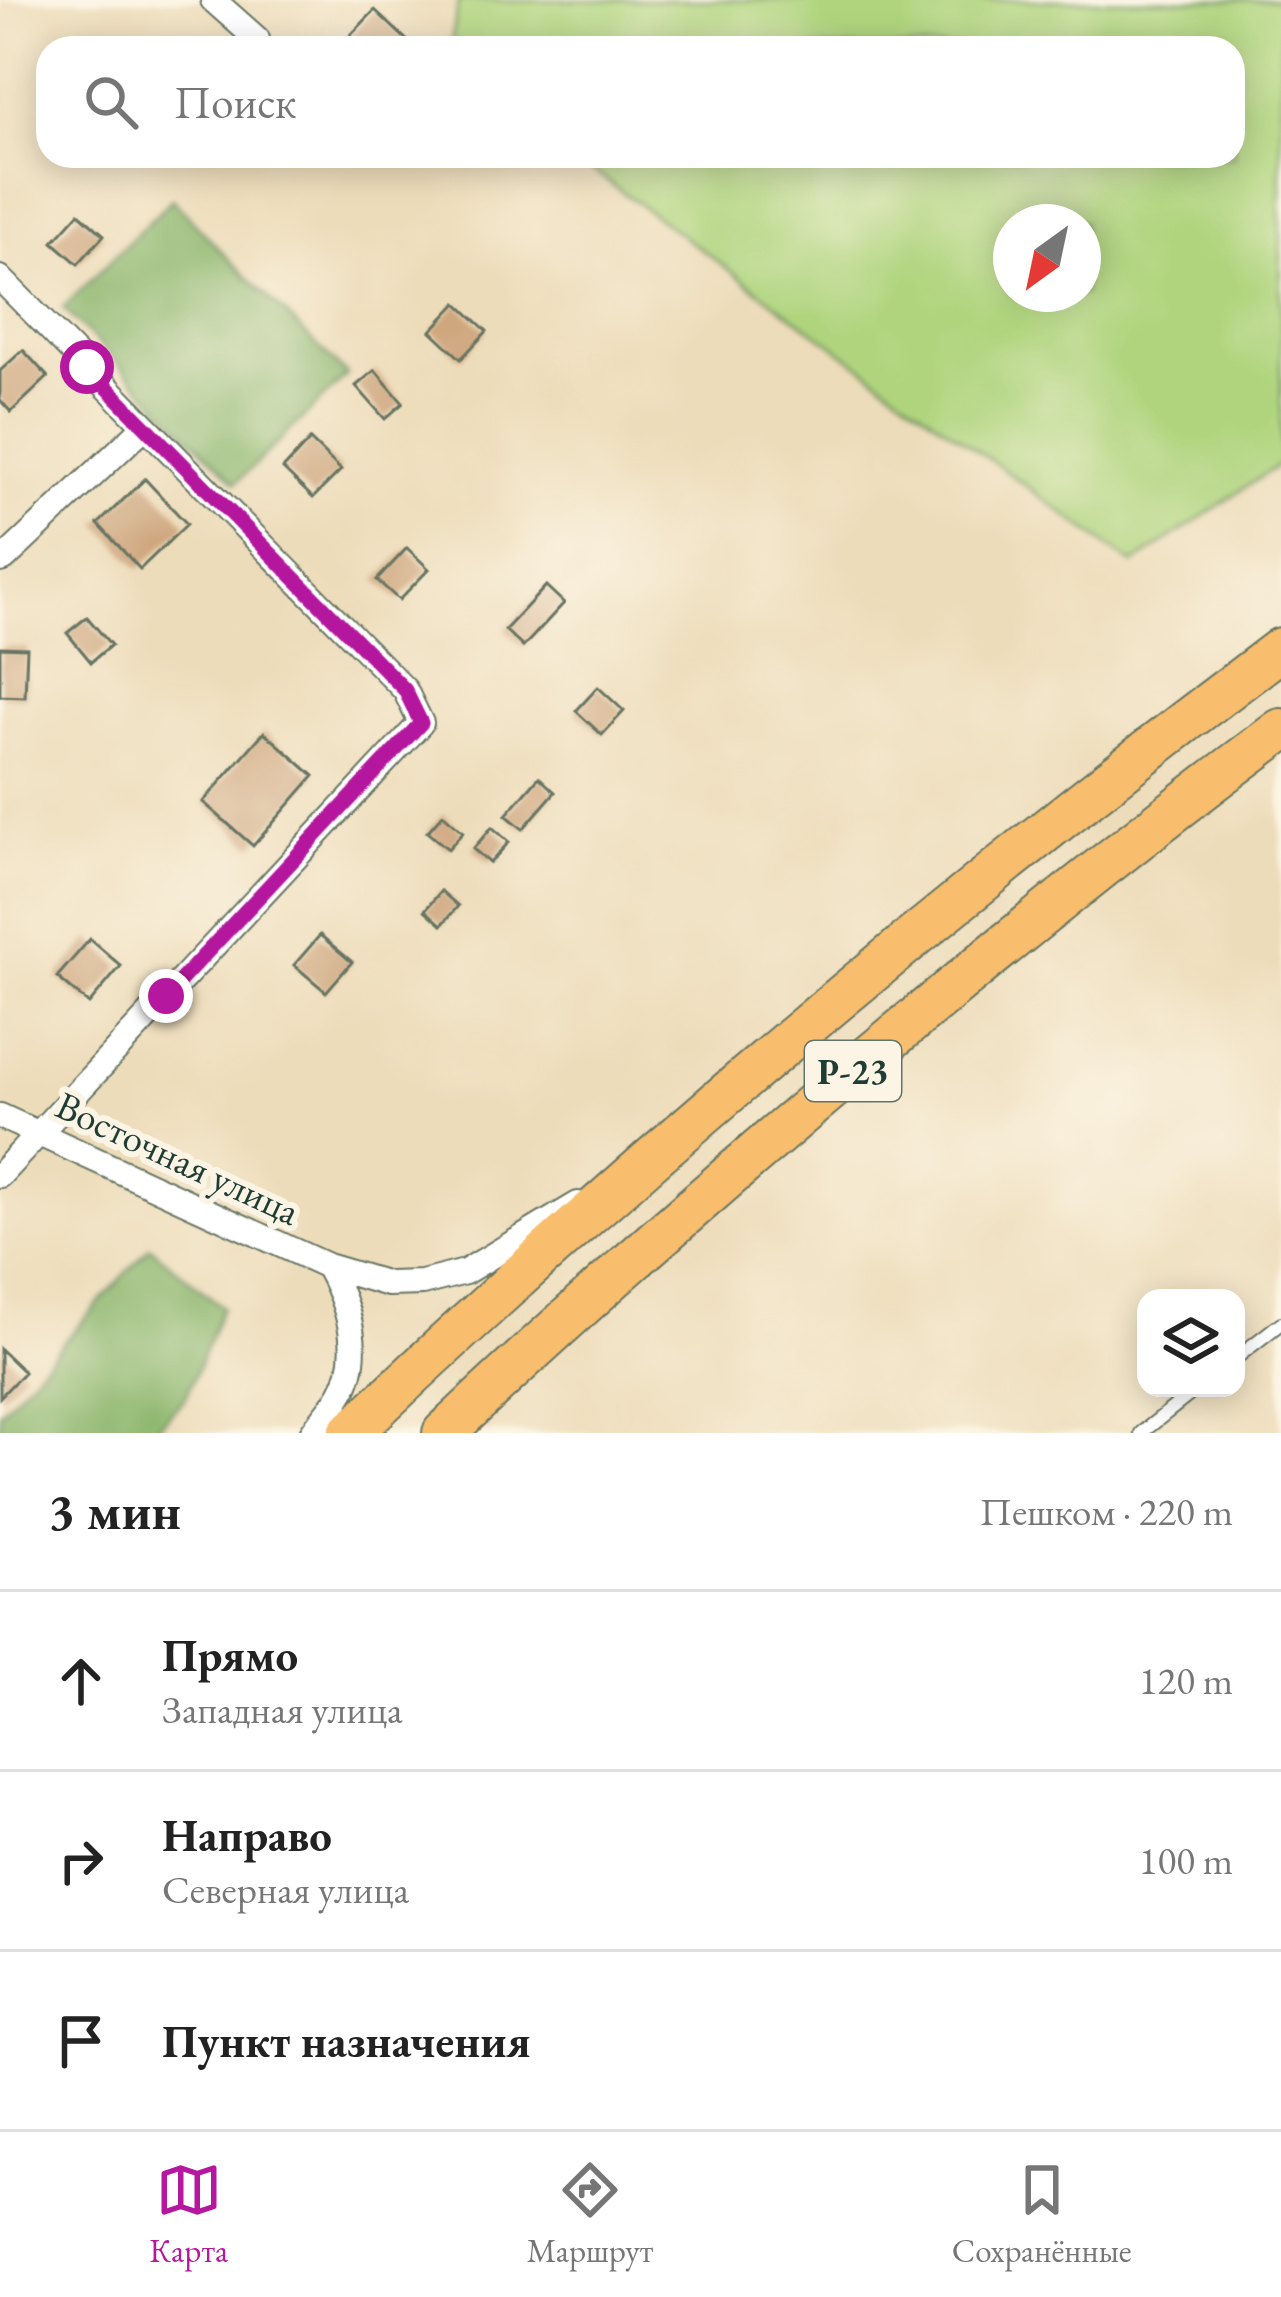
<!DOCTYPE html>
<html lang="ru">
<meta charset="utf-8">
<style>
body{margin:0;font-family:"EB Garamond",serif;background:#f2f2f2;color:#222}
.controls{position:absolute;right:36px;bottom:36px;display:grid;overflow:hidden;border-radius:24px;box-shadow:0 6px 30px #0003}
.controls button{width:108px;height:108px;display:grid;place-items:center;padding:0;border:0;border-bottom:3px solid #e0e0e0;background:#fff;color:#222;font:60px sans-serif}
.compass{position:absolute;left:993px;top:204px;width:108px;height:108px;border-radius:50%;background:#fff;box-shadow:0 6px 30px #0003;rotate:213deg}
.stop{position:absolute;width:36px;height:36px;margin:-27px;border:9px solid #b5179e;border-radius:50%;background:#fff}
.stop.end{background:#b5179e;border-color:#fff;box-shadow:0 3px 12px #0008}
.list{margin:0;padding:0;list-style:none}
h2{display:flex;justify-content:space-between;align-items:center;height:156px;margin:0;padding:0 48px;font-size:51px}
h2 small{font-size:39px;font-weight:400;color:#767676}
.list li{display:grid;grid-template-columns:78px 1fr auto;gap:36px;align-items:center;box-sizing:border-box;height:180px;padding:0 48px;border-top:3px solid #e0e0e0}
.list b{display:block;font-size:45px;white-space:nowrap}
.list p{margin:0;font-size:39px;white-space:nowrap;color:#767676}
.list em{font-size:39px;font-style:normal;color:#767676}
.icon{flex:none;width:66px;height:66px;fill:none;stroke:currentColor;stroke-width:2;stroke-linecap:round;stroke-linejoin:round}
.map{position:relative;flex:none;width:1281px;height:1433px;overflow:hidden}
.search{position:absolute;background:#fff;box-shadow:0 6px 30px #0003;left:36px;right:36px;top:36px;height:132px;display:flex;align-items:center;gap:30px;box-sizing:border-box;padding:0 42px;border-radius:36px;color:#767676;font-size:45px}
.sheet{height:696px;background:#fff}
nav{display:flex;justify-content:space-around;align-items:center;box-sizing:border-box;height:168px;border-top:3px solid #e0e0e0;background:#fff;font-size:33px;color:#767676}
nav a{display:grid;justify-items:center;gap:6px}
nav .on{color:#b5179e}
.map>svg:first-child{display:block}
</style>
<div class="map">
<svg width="1281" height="1433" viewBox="0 0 1281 1433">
<rect width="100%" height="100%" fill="#fcf5e5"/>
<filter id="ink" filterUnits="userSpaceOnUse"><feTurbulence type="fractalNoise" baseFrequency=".00833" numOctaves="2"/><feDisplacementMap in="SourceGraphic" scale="24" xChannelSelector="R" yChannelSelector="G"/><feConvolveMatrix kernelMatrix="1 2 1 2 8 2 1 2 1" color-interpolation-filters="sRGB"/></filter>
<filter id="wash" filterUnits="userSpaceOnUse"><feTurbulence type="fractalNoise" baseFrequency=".004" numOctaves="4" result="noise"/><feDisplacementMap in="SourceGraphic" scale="48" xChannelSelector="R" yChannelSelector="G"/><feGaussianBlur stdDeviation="2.7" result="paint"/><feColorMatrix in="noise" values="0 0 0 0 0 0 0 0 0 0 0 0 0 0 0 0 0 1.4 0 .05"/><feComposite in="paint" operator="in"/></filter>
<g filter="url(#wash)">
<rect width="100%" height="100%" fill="#eddcb9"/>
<path fill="#afd47d" stroke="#678858" stroke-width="3" fill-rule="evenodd" d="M 459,0 L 1281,0 L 1281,463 L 1133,564 L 573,156 L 1233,156 L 1233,48 L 450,48 ZM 1011,222 L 1083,222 L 1083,294 L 1011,294 Z"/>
<path fill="#8bb66c" stroke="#557a50" stroke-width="3" d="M 172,199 L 223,253 L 347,375 L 236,483 L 63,308 Z
M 150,1247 L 222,1307 L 186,1397 L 152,1433 L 0,1433 L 0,1412 Z"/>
<g id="blocks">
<path fill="#cfa77f" d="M 375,10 L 415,48 L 358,48 L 348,38 Z
M 79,213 L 104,235 L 78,264 L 53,242 Z
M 457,303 L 487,331 L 461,359 L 431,331 Z
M 23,350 L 48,377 L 11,412 L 0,400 L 0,371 Z
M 375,370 L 403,403 L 385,419 L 356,386 Z
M 310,440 L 341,470 L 313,498 L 283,469 Z
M 145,479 L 187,524 L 140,569 L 98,524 Z
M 407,548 L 429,569 L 399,600 L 377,580 Z
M 546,586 L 564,603 L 523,647 L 505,630 Z
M 87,617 L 111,645 L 91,662 L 67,633 Z
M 0,647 L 27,648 L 25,697 L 0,696 Z
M 598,687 L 624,711 L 602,735 L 576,711 Z
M 264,732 L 314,776 L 253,846 L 203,802 Z
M 539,777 L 555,792 L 523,829 L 506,815 Z
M 443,814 L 463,832 L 448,849 L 427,832 Z
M 492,827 L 509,842 L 490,863 L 473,849 Z
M 441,891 L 458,906 L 442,925 L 425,910 Z
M 320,935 L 352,962 L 326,992 L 294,965 Z
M 90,939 L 121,966 L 89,1004 L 57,977 Z
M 0,1349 L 24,1372 L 0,1397 Z"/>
</g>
</g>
<g filter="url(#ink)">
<use href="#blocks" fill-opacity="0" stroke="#677563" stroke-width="3"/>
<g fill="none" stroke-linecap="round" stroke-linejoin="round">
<defs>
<path id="service" d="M 1236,1358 L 1281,1323
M 1141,1433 L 1198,1388"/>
<path id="minor" d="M 213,0 L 257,39
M 0,278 L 405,690 L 421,723 L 0,1175
M 0,560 L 4,559 L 145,426
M 0,1116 L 327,1266 L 388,1284 L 422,1283 L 465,1272 L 578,1204
M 312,1433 C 321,1420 333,1408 341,1394 C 365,1353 348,1304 327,1266"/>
<path id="trunk" d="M 350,1433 C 645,1154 956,893 1281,649
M 444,1433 C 569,1314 700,1200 832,1088 C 978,965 1127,844 1281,730"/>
</defs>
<use href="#service" stroke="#677563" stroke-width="16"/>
<use href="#minor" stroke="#677563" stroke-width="28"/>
<use href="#trunk" stroke="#677563" stroke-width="46"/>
<use href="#service" stroke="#fff" stroke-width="12"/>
<use href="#minor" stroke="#fff" stroke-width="24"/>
<use href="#trunk" stroke="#f9be6d" stroke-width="42"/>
</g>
</g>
<g fill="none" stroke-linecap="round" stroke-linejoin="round" filter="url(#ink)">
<path stroke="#b5179e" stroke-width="15" d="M 87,367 L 405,690 L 421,723 L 166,996"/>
</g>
<g text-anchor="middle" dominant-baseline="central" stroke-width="12" stroke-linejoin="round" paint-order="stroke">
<rect fill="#fcf5e5" stroke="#617469" stroke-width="3" x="805" y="1041" width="96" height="60" rx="9"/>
<g font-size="36" font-weight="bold" fill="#1f3d34">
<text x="853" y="1071">Р-23</text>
</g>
<g font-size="39" fill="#1f3d34" stroke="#fcf5e5">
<text transform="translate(178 1158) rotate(25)">Восточная улица</text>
</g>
</g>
</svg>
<div class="controls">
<button><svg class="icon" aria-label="layers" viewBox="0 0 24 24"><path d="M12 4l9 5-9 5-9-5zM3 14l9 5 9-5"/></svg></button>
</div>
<svg class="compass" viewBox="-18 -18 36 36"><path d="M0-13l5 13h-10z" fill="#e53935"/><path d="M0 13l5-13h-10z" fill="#767676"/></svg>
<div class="stop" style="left:87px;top:367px"></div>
<div class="stop end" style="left:166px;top:996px"></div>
<div class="search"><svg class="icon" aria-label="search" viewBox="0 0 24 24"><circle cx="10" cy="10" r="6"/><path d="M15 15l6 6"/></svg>Поиск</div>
</div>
<section class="sheet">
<h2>3 мин<small>Пешком · 220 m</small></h2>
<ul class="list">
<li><svg class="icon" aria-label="ahead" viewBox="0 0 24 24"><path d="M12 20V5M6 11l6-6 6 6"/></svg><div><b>Прямо</b><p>Западная улица</p></div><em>120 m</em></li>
<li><svg class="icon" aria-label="right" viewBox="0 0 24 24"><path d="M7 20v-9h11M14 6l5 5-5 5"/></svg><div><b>Направо</b><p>Северная улица</p></div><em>100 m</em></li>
<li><svg class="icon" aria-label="arrive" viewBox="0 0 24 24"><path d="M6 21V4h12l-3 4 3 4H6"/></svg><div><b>Пункт назначения</b></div></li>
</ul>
</section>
<nav>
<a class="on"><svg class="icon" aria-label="map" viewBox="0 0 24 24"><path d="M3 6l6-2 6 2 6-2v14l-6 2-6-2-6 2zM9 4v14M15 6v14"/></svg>Карта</a>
<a><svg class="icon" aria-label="directions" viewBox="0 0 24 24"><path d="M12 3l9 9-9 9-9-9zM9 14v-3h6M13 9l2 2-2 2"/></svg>Маршрут</a>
<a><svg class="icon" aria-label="saved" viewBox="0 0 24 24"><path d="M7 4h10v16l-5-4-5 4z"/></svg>Сохранённые</a>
</nav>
